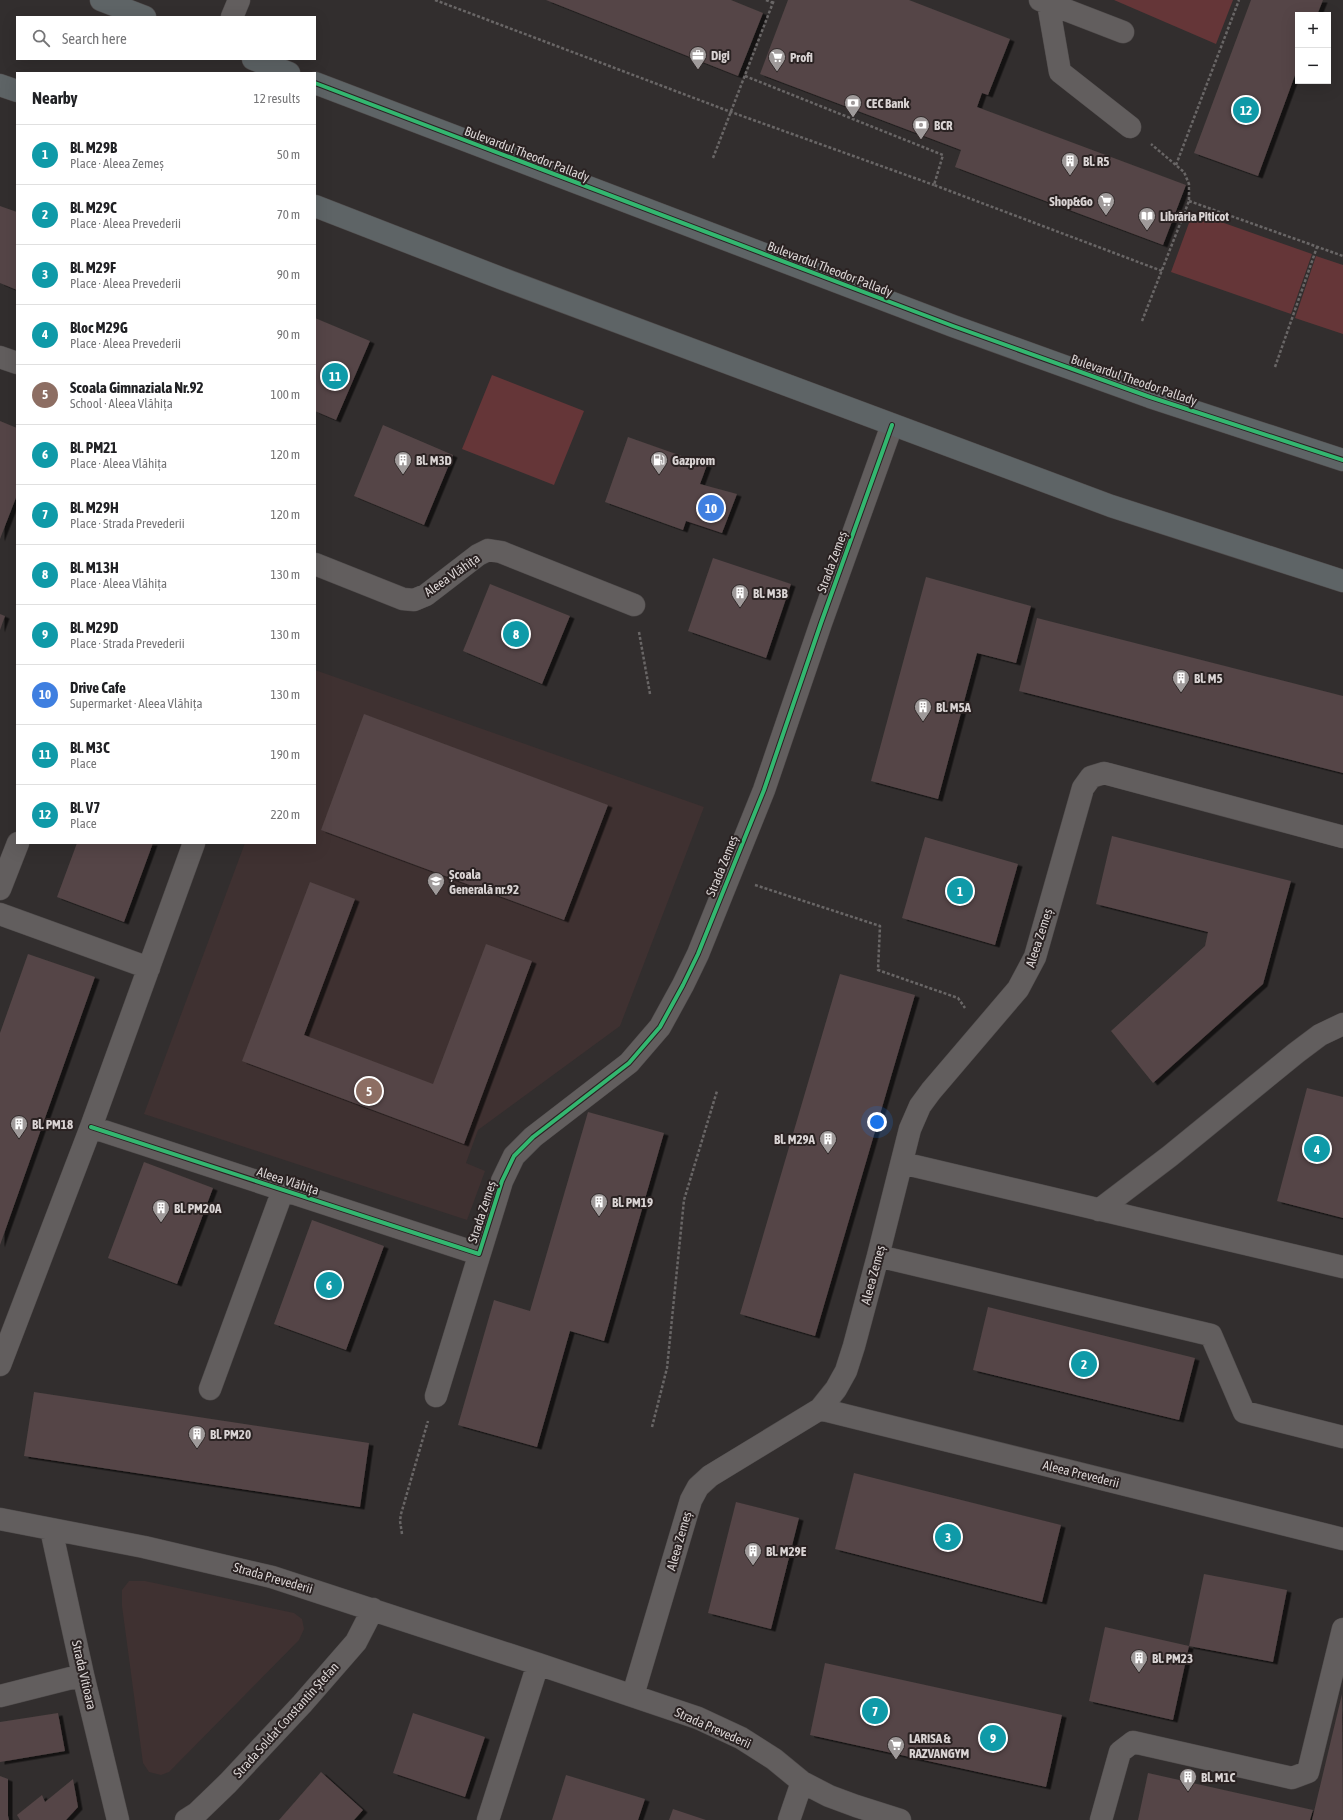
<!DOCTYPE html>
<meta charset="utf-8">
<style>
body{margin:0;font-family:"Asap Condensed",sans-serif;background:#f6f6f6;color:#202124}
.controls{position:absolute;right:12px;top:12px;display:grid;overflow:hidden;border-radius:0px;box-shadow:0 4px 16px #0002}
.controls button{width:36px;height:36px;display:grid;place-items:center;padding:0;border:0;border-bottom:1px solid #e0e0e0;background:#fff;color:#202124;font:20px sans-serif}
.you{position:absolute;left:877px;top:1122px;width:14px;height:14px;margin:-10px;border:3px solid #fff;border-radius:50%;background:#1a73e8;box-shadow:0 0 0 6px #1a73e833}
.badge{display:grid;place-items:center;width:26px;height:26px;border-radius:50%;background:#0f766e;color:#fff;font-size:13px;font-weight:700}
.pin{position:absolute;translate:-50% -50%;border:2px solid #fff;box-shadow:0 1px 4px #0006}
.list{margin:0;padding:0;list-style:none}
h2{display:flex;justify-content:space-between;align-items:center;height:52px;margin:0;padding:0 16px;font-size:17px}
h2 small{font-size:13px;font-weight:400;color:#757577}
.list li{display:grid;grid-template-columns:26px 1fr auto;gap:12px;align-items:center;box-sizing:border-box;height:60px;padding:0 16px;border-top:1px solid #e0e0e0}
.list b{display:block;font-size:15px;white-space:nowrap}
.list p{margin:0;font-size:13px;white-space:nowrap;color:#757577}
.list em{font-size:13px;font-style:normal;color:#757577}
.icon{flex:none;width:22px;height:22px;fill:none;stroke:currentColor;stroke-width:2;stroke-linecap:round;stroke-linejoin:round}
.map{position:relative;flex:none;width:1343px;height:1820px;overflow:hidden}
.search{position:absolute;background:#fff;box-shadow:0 4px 16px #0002;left:16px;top:16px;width:300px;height:44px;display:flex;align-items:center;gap:10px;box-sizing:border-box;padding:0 14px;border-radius:0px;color:#757577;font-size:15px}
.panel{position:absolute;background:#fff;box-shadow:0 4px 16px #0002;left:16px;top:72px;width:300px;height:772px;border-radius:0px}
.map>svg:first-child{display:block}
</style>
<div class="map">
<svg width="1343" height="1820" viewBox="0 0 1343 1820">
<defs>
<filter id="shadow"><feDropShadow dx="4.5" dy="2.5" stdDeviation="0" flood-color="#0009"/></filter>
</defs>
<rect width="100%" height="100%" fill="#322e2e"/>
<path fill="#3f3131" d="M 315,670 L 704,807 L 620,1026 L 478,1130 L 466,1163 L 485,1171 L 467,1220 L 144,1114 L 245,843 L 315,843 Z
M 129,1581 L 145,1581 L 294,1613 L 302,1619 L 304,1629 L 299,1640 L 169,1772 L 161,1775 L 149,1772 L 143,1763 L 122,1606 L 122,1590 Z"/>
<path fill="#653638" d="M 1114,0 L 1233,0 L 1216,44 Z
M 1193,212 L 1312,254 L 1291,314 L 1171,272 Z
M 1316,256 L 1343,265 L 1343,334 L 1295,318 Z
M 492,375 L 584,411 L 554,485 L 462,449 Z"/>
<path fill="#544546" filter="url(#shadow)" d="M 546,0 L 731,0 L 763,13 L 738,76 Z
M 788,0 L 909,0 L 1010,39 L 988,95 L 982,93 L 977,107 L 1186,185 L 1163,245 L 955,167 L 961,150 L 760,74 Z
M 1251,0 L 1323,0 L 1317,15 L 1298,15 L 1298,67 L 1258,176 L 1194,153 Z
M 0,206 L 17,212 L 17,290 L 0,283 Z
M 315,318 L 370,341 L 336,420 L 315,411 Z
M 0,421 L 17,428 L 17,495 L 0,539 Z
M 383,425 L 453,455 L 424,525 L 354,496 Z
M 628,437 L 707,465 L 700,484 L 737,494 L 722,533 L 686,521 L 683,530 L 605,502 Z
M 713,558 L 791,584 L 766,658 L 688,631 Z
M 926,577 L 1031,606 L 1016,663 L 977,653 L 938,799 L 871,781 Z
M 490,584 L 570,616 L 542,684 L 463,651 Z
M 0,614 L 5,616 L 0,630 Z
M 1037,618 L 1343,696 L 1343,773 L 1019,691 Z
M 364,714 L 608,805 L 564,920 L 321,830 Z
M 1112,836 L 1291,881 L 1263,984 L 1153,1083 L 1111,1031 L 1205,946 L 1208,932 L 1096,904 Z
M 925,837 L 1018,864 L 995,945 L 902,918 Z
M 77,843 L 153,843 L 124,922 L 57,897 Z
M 310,882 L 355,899 L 304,1035 L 433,1084 L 486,944 L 532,961 L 464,1144 L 242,1061 Z
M 28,954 L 95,977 L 0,1245 L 0,1033 Z
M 840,974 L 915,995 L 815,1336 L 740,1314 Z
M 1307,1088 L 1343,1097 L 1343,1218 L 1277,1201 Z
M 588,1112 L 664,1133 L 604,1341 L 570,1331 L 537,1447 L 458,1425 L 494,1300 L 530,1311 Z
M 144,1162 L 213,1188 L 177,1284 L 108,1258 Z
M 312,1220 L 384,1246 L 346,1350 L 274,1324 Z
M 988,1307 L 1195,1358 L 1179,1420 L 973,1370 Z
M 34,1392 L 369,1443 L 360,1507 L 24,1456 Z
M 854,1473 L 1061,1525 L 1042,1602 L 835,1549 Z
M 736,1502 L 799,1518 L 771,1629 L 708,1613 Z
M 1204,1574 L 1287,1590 L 1273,1662 L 1189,1646 Z
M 1105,1627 L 1189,1646 L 1173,1720 L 1089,1701 Z
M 825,1663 L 1062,1715 L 1046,1787 L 810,1735 Z
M 1342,1694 L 1343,1820 L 1312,1820 Z
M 58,1713 L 65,1751 L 0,1762 L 0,1722 Z
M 413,1713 L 485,1737 L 465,1797 L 393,1773 Z
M 321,1772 L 363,1810 L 354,1820 L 279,1820 Z
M 1148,1773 L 1313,1810 L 1310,1820 L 1138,1820 Z
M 566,1775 L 645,1799 L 638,1820 L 552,1820 Z
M 0,1776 L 8,1779 L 8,1816 L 9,1820 L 0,1820 Z
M 73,1779 L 78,1807 L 66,1820 L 20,1820 L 17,1815 L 42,1795 L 45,1802 Z
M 673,1809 L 706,1820 L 669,1820 Z"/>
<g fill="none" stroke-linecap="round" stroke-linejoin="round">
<defs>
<path id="minor" d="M 1040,0 L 1048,3 L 1060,72 L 1130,127
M 1048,3 L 1123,32
M 232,17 L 239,0
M 0,357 L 17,363
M 315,564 L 403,599 L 414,600 L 426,595 L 478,555 L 488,550 L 501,552 L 634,605
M 0,889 L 18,843
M 0,914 L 149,968
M 91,1127 L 479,1254
M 902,1163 L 1343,1267
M 1099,1210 L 1170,1156 L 1296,1053 L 1320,1035 L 1343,1024
M 878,1256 L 1211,1335 L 1244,1412 L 1343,1437
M 0,1365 L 91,1127 L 194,843
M 210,1389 L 283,1190
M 436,1396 L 502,1181 L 514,1156 L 533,1137 L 629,1063 L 660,1027 L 683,985 L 698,954 L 764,790 L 821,623 L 892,425
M 820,1409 L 1343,1539
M 0,1519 L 144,1547 L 272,1577 L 538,1664 L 698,1718 L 741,1738 L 774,1759 L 802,1782 L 829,1796 L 856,1806 L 900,1820
M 51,1529 L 83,1675 L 118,1820
M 633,1695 L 691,1500 L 698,1487 L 710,1476 L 820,1409 L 836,1389 L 846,1371 L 854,1346 L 878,1256 L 910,1129 L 920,1106 L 931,1091 L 1018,989 L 1035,957 L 1083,788 L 1091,777 L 1104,773 L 1343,837
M 0,1696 L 83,1675
M 186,1820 L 197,1813 L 228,1783 L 302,1704 L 356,1642 L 373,1609
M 488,1820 L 538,1664
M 789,1820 L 802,1782
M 1101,1820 L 1120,1752 L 1133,1742 L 1292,1778 L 1308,1772 L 1343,1629"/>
<path id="major" d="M 101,0 L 145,17
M 253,59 L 289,73
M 315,83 L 953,326 L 1150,397 L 1343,460
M 0,85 L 17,91
M 315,206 L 503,279 L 1111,506 L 1343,581"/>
</defs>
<use href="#minor" stroke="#504c4c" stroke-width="23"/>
<use href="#major" stroke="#504c4c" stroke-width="23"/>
<path stroke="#696666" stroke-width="2.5" stroke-dasharray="3 2" stroke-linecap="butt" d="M 435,0 L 731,112 L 934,185
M 766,0 L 773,3
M 745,76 L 943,155 L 934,185 L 1162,271
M 713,158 L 774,0
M 1176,165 L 1239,0
M 1189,201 L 1343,256
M 1142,321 L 1189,201 L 1189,184 L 1184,172 L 1151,144
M 1275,367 L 1317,247
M 639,632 L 650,694
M 755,885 L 880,926 L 878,970 L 958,998 L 965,1008
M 652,1427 L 667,1368 L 684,1200 L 717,1091
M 402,1534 L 400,1521 L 401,1514 L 428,1421"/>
<use href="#minor" stroke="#625e5e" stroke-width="22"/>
<use href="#major" stroke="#5e6466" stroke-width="22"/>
<defs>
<path id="cycleway" d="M 315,83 L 953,326 L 1150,397 L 1343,460
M 91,1127 L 479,1254 L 502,1181 L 514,1156 L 533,1137 L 629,1063 L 660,1027 L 683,985 L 698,954 L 764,790 L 821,623 L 892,425"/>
</defs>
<use href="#cycleway" stroke="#2a2222" stroke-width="6"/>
<use href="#cycleway" stroke="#33b770" stroke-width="4"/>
</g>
<defs>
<symbol id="office-pin" viewBox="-11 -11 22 30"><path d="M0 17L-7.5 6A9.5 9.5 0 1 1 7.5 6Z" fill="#9f9a9a" stroke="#2a2222"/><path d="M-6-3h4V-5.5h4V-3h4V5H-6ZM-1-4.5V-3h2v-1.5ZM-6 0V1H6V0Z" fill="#fff"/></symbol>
<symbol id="supermarket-pin" viewBox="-11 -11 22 30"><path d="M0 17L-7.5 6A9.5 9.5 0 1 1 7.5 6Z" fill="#9f9a9a" stroke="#2a2222"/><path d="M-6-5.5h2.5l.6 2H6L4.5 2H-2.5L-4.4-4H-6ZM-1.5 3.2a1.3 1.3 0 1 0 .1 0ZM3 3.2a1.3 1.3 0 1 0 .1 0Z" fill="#fff"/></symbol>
<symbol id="bank-pin" viewBox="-11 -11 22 30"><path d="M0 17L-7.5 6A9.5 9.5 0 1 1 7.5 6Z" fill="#9f9a9a" stroke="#2a2222"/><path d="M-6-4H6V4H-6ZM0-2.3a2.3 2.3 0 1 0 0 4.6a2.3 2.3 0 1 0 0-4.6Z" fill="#fff"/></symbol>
<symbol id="building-pin" viewBox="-11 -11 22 30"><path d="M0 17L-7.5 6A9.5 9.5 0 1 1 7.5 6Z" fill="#9f9a9a" stroke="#2a2222"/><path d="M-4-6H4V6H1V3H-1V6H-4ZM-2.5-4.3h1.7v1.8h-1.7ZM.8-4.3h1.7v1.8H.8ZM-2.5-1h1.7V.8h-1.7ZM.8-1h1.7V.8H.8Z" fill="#fff"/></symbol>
<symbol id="library-pin" viewBox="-11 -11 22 30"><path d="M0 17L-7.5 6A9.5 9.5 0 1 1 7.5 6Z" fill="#9f9a9a" stroke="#2a2222"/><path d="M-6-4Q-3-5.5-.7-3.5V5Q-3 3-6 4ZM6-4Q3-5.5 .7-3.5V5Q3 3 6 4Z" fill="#fff"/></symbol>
<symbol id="fuel-pin" viewBox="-11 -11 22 30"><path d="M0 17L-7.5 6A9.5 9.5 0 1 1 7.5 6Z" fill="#9f9a9a" stroke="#2a2222"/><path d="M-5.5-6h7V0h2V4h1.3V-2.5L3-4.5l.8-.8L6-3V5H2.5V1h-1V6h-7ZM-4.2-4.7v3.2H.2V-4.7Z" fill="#fff"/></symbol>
<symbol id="school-pin" viewBox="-11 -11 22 30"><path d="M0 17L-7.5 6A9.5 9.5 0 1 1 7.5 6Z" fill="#9f9a9a" stroke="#2a2222"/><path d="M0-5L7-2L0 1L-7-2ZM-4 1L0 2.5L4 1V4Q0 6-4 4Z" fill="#fff"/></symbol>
</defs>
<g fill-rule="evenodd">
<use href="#office-pin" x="688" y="45" width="20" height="27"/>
<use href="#supermarket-pin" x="767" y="47" width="20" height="27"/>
<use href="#bank-pin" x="843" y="93" width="20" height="27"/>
<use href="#bank-pin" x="911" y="115" width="20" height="27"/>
<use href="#building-pin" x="1060" y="151" width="20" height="27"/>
<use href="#supermarket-pin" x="1096" y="191" width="20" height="27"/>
<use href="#library-pin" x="1137" y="206" width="20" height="27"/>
<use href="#building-pin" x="393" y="450" width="20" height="27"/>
<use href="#fuel-pin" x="649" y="450" width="20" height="27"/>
<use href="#building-pin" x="730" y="583" width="20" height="27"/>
<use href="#building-pin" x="1171" y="668" width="20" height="27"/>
<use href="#building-pin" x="913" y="697" width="20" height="27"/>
<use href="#school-pin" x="426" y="871" width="20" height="27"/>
<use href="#building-pin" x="9" y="1114" width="20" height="27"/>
<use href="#building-pin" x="818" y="1129" width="20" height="27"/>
<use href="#building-pin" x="589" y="1192" width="20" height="27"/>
<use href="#building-pin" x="151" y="1198" width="20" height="27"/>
<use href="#building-pin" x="187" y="1424" width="20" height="27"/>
<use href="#building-pin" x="743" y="1541" width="20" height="27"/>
<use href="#building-pin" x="1129" y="1648" width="20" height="27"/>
<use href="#supermarket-pin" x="886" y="1735" width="20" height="27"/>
<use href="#building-pin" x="1178" y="1767" width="20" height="27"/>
</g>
<g text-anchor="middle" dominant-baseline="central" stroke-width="4" stroke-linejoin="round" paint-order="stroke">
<g font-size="13" font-weight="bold" fill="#dad4d4" stroke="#2a2222" text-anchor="start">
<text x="711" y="55">Digi</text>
<text x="790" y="57">Profi</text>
<text x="866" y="103">CEC Bank</text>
<text x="934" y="125">BCR</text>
<text x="1083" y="161">Bl. R5</text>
<text x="1093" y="201" text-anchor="end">Shop&amp;Go</text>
<text x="1160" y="216">Librăria Piticot</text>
<text x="416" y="460">Bl. M3D</text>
<text x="672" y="460">Gazprom</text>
<text x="753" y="593">Bl. M3B</text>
<text x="1194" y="678">Bl. M5</text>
<text x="936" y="707">Bl. M5A</text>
<text x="449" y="874">Școala<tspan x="449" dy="15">Generală nr.92</tspan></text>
<text x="32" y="1124">Bl. PM18</text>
<text x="815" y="1139" text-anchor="end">Bl. M29A</text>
<text x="612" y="1202">Bl. PM19</text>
<text x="174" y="1208">Bl. PM20A</text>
<text x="210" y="1434">Bl. PM20</text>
<text x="766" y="1551">Bl. M29E</text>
<text x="1152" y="1658">Bl. PM23</text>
<text x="909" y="1738">LARISA &amp;<tspan x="909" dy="15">RAZVANGYM</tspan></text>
<text x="1201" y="1777">Bl. M1C</text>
</g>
<g font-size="13" fill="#dad4d4" stroke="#2a2222">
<text transform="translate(527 154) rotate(21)">Bulevardul Theodor Pallady</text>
<text transform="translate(830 269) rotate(21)">Bulevardul Theodor Pallady</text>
<text transform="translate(1134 380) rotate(19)">Bulevardul Theodor Pallady</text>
<text transform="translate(832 562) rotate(-70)">Strada Zemeș</text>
<text transform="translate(452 575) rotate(-35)">Aleea Vlăhița</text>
<text transform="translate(722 866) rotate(-68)">Strada Zemeș</text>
<text transform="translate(1039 938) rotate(-72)">Aleea Zemeș</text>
<text transform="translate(288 1181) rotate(18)">Aleea Vlăhița</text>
<text transform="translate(482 1212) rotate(-72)">Strada Zemeș</text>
<text transform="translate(873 1275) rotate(-75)">Aleea Zemeș</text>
<text transform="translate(1081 1474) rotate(14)">Aleea Prevederii</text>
<text transform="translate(679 1541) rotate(-74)">Aleea Zemeș</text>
<text transform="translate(273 1578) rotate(16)">Strada Prevederii</text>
<text transform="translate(84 1675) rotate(77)">Strada Vitioara</text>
<text transform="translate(286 1720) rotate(-48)">Strada Soldat Constantin Ștefan</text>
<text transform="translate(713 1728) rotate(24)">Strada Prevederii</text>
</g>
</g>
</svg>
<div class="controls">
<button>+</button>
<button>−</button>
</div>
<div class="you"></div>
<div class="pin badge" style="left:960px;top:891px;background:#0f9aa8">1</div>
<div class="pin badge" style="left:1084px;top:1364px;background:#0f9aa8">2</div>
<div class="pin badge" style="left:948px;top:1537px;background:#0f9aa8">3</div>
<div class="pin badge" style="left:1317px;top:1149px;background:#0f9aa8">4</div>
<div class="pin badge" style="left:369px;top:1091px;background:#8d6e63">5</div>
<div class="pin badge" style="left:329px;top:1285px;background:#0f9aa8">6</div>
<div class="pin badge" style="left:875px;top:1711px;background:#0f9aa8">7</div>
<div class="pin badge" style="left:516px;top:634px;background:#0f9aa8">8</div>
<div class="pin badge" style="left:993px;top:1738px;background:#0f9aa8">9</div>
<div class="pin badge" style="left:711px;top:508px;background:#3f7fe0">10</div>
<div class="pin badge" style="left:335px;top:376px;background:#0f9aa8">11</div>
<div class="pin badge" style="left:1246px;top:110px;background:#0f9aa8">12</div>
<div class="search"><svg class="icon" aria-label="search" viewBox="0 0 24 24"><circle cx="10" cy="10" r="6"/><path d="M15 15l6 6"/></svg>Search here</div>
<section class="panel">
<h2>Nearby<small>12 results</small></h2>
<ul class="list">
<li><span class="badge" style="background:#0f9aa8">1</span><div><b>Bl. M29B</b><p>Place · Aleea Zemeș</p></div><em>50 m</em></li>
<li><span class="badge" style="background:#0f9aa8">2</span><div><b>Bl. M29C</b><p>Place · Aleea Prevederii</p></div><em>70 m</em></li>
<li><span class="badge" style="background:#0f9aa8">3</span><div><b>Bl. M29F</b><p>Place · Aleea Prevederii</p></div><em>90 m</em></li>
<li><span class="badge" style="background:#0f9aa8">4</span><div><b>Bloc M29G</b><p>Place · Aleea Prevederii</p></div><em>90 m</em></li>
<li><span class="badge" style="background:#8d6e63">5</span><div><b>Scoala Gimnaziala Nr.92</b><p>School · Aleea Vlăhița</p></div><em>100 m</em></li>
<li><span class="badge" style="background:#0f9aa8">6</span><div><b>Bl. PM21</b><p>Place · Aleea Vlăhița</p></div><em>120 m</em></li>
<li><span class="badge" style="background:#0f9aa8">7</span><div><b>Bl. M29H</b><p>Place · Strada Prevederii</p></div><em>120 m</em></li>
<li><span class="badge" style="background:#0f9aa8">8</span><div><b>Bl. M13H</b><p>Place · Aleea Vlăhița</p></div><em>130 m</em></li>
<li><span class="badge" style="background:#0f9aa8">9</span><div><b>Bl. M29D</b><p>Place · Strada Prevederii</p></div><em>130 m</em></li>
<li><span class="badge" style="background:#3f7fe0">10</span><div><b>Drive Cafe</b><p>Supermarket · Aleea Vlăhița</p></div><em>130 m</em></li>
<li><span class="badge" style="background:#0f9aa8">11</span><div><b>Bl. M3C</b><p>Place</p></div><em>190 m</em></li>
<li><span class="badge" style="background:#0f9aa8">12</span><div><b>Bl. V7</b><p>Place</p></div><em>220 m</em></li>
</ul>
</section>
</div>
